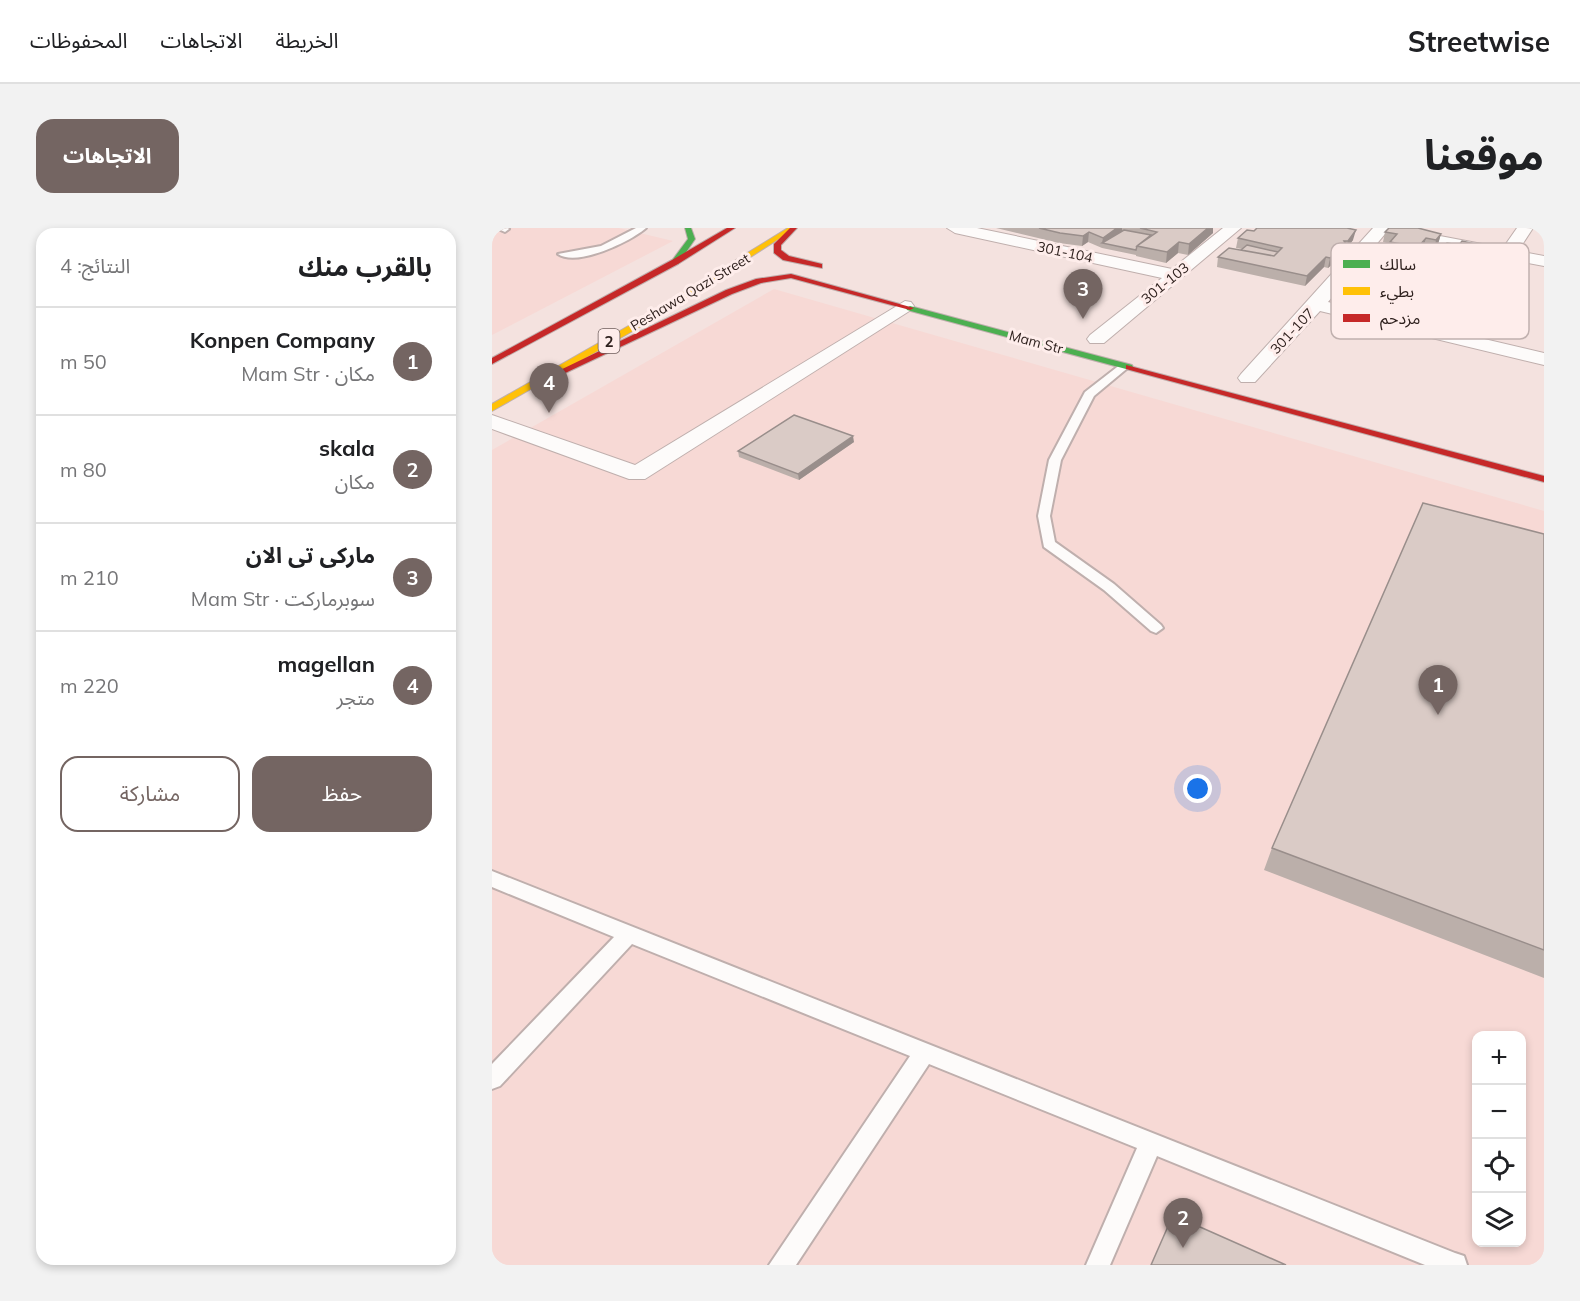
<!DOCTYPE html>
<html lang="ar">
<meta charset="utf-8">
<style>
body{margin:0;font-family:Mulish,"Noto Sans Arabic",sans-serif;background:#f2f2f2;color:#202124;direction:rtl}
.controls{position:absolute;right:18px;bottom:18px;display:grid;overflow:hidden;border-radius:12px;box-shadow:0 3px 9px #0003}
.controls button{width:54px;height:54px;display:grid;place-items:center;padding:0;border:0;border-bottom:2px solid #e0e0e0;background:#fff;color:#202124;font:30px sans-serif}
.you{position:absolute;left:706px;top:561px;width:21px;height:21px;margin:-15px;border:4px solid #fff;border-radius:50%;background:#1a73e8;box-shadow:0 0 0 9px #1a73e833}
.badge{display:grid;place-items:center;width:39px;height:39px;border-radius:50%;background:#746562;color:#fff;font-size:20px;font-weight:700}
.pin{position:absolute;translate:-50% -50px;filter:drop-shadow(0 2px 3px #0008)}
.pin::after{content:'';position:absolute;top:32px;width:21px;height:18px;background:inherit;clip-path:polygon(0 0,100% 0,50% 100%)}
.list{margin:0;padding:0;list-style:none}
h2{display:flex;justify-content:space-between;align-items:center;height:78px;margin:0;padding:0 24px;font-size:26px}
h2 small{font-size:20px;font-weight:400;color:#757577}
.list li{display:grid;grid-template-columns:39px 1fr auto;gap:18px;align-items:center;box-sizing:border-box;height:108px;padding:0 24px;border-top:2px solid #e0e0e0}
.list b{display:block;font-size:22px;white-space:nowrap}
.list p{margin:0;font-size:20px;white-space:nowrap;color:#757577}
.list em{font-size:20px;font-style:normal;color:#757577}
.actions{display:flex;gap:12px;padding:18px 24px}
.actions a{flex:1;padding:14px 0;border:2px solid #746562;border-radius:18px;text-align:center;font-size:21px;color:#746562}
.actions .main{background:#746562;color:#fff}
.icon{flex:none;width:33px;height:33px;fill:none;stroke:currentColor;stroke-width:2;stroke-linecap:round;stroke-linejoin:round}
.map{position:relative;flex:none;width:1052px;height:1037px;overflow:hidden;direction:ltr;border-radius:18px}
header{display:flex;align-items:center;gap:36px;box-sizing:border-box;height:84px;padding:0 30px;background:#fff;border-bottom:2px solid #e0e0e0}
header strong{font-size:28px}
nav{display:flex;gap:33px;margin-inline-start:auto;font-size:21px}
.intro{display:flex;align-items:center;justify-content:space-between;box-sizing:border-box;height:144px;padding:0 36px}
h1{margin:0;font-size:42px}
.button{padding:15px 27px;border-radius:18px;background:#746562;color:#fff;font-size:21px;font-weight:700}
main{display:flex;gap:36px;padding:0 36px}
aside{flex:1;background:#fff;border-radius:18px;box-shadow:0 3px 9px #0003}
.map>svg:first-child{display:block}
</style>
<header>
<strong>Streetwise</strong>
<nav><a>الخريطة</a><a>الاتجاهات</a><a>المحفوظات</a></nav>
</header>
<div class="intro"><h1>موقعنا</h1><a class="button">الاتجاهات</a></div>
<main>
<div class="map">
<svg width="1052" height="1037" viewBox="0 0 1052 1037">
<rect width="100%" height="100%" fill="#f4e2df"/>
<path fill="#f7d9d5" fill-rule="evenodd" d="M 0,0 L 127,0 L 181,13 L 0,107 Z
M 282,61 L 1052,283 L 1052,1037 L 0,1037 L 0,222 ZM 984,808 L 1030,808 L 1030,1014 L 984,1014 Z"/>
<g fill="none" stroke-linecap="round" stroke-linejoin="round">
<defs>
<path id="lane" d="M 4,0 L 16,0 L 17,1 L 13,4 Z
M 144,0 L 154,0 C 138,14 85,39 66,26 L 109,18 Z
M 629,136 L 638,138 L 602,168 L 569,232 L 558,288 L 563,314 L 622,356 L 669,397 L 671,400 L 664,405 L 659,403 L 612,362 L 552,319 L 546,288 L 557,232 L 593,164 Z
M 0,643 L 963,1025 L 972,1028 L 975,1037 L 933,1037 L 665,928 L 618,1037 L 594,1037 L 645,920 L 437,836 L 304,1037 L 277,1037 L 418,828 L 140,716 L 8,858 L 0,861 L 0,836 L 122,709 L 0,659 Z"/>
<path id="street" d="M 455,0 L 485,0 L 680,41 L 731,0 L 749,0 L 612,115 L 598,115 L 595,111 L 598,107 L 670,50 L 463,5 Z
M 881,0 L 898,0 L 836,74 L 954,102 L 1005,29 L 900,8 L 898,5 L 900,2 L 906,0 L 1011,20 L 1025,0 L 1041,0 L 1026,23 L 1052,28 L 1052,38 L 1020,32 L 971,106 L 1052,125 L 1052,137 L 828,83 L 763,154 L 749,154 L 746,150 L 749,146 Z
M 413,73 L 419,74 L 422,78 L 419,82 L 153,251 L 137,251 L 0,201 L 0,187 L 143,237 Z"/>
<path id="fast" d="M 193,0 L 199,0 L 203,11 L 186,36 L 180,36 L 179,34 L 196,11 Z
M 418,78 L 640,137 L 641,139 L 634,141 L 415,82 L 414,80 Z"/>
<path id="slow" d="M 296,0 L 304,0 L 153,96 L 0,183 L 0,176 L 147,92 Z"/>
<path id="jam" d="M 235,0 L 243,0 L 186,36 L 0,136 L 0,130 L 180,32 Z
M 298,0 L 305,0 L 289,17 L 289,22 L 297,28 L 330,36 L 330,40 L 291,32 L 282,25 L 282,16 Z
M 299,46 L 422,80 L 418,82 L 299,50 L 269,55 L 240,66 L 69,147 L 62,145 L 234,62 L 264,51 Z
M 634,137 L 1052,248 L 1052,254 L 634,141 Z"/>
</defs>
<use href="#lane" stroke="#bfafad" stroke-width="4"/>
<use href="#street" stroke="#bfafad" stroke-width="2"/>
<use href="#fast" stroke="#bfafad" stroke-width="2"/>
<use href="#slow" stroke="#bfafad" stroke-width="2"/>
<use href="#jam" stroke="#bfafad" stroke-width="2"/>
<use href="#lane" fill="#fdfbfa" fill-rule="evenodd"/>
<use href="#street" fill="#fdfbfa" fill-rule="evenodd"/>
<use href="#fast" fill="#4caf50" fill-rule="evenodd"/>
<use href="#slow" fill="#ffc107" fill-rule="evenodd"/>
<use href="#jam" fill="#c62828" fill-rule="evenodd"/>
</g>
<path fill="#bbafaa" d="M 504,0 L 721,0 L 721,5 L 696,27 L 686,25 L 674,35 L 644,28 L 644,27 L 610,20 L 596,14 L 590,18 L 567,15 Z
M 893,4 L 949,6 L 946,16 L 942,21 L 949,23 L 967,17 L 987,17 L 985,22 L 974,38 L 970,37 L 967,48 L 955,68 L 927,63 L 930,56 L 922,55 L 923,49 L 928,45 L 926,44 L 929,33 L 938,21 L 931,20 L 923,29 L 920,34 L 916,33 L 913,36 L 923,38 L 921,43 L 922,43 L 919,53 L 906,69 L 869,60 L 870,56 L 863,54 L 866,44 L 885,31 L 888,27 L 896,21 L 898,16 L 891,14 Z
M 746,10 L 861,12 L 853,23 L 852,23 L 851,26 L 849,26 L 846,31 L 836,40 L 832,39 L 813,58 L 725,39 L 726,29 L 750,21 L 744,20 Z
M 362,214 L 307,252 L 247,229 L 246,223 Z
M 1052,306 L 1052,750 L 772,642 L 780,620 Z"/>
<path fill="#998e8b" d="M 625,0 L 630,0 L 630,6 L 610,15 L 611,10 Z
M 716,0 L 721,0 L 721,5 L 696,27 L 697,16 Z
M 864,2 L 861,12 L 853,23 L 856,13 Z
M 597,4 L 596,14 L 590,18 L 591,8 Z
M 949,6 L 946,16 L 942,22 L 944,12 Z
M 934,10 L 931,20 L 923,29 L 920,34 L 926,19 Z
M 687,14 L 686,25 L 674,35 L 675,24 Z
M 854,16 L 851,26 L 849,26 L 846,31 L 836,40 L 838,30 L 848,17 Z
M 987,17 L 985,22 L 974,38 L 976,33 Z
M 973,27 L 970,38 L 966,37 Z
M 834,29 L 832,39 L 813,58 L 815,48 Z
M 971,37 L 967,48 L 955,68 L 964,47 Z
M 923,38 L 919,53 L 906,69 L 909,58 L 919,42 Z
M 361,208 L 362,214 L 307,252 L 306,246 Z"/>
<path fill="#dacbc6" stroke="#998e8b" stroke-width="1.5" d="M 547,0 L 625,0 L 611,10 L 597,4 L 591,8 L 568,5 Z
M 648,0 L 716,0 L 697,16 L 687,14 L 675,24 L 645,18 L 665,4 Z
M 765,0 L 855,0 L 864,2 L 856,13 L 852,13 L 854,16 L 848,17 L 851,18 L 849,21 L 838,30 L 834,29 L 815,48 L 726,29 L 737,20 L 782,28 L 790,20 L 746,10 L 755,2 L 762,3 Z
M 897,0 L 926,0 L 949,6 L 944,12 L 934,10 L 926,19 L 898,14 L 905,6 L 893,4 Z
M 632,2 L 659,7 L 645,18 L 644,22 L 610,15 Z
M 970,13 L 987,17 L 976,33 L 972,32 L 973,27 L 949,23 L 955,15 L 967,17 Z
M 755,17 L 786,24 L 782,28 L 749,22 Z
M 302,187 L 361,208 L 306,246 L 246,223 Z
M 931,275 L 1052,306 L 1052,722 L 780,620 Z
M 681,987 L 794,1037 L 659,1037 Z"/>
<g text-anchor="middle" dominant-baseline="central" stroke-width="6" stroke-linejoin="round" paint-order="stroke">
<g font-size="14" fill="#2f211e" stroke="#feedeb">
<text transform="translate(573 24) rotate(12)">301-104</text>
<text transform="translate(673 55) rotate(-39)">301-103</text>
<text transform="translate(198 64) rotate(-31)">Peshawa Qazi Street</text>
<text transform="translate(800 103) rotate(-47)">301-107</text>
<text transform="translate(544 114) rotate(15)">Mam Str</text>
</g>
<rect fill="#feedeb" stroke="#6d5e5c" stroke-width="1.5" x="106.5" y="101" width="21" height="24" rx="4.5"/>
<g font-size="15" font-weight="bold" fill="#2f211e">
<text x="117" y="113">2</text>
</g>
</g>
<rect x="839" y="15" width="198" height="96" rx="9" fill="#feedeb" stroke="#c0b0ae" stroke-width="1.5"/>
<rect x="851" y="32" width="27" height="8" fill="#4caf50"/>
<rect x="851" y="59" width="27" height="8" fill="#ffc107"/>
<rect x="851" y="86" width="27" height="8" fill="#c62828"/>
<g font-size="16" fill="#2f211e">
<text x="888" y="42">سالك</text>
<text x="888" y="69">بطيء</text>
<text x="888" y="96">مزدحم</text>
</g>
</svg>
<div class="controls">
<button>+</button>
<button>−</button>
<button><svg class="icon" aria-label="locate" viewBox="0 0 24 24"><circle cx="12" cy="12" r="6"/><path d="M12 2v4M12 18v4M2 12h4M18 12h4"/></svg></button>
<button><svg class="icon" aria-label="layers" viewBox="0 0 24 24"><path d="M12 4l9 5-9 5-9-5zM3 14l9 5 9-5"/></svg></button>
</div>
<div class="you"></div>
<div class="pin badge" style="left:946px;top:487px">1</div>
<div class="pin badge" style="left:691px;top:1020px">2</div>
<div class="pin badge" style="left:591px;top:91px">3</div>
<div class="pin badge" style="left:57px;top:185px">4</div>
</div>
<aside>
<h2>بالقرب منك<small>النتائج: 4</small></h2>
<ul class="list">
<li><span class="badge">1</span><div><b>Konpen Company</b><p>مكان · Mam Str</p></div><em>50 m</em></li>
<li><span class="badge">2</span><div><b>skala</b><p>مكان</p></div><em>80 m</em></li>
<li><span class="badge">3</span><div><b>مارکی تی الان</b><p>سوبرماركت · Mam Str</p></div><em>210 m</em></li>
<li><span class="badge">4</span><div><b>magellan</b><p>متجر</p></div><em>220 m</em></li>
</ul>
<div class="actions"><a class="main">حفظ</a><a>مشاركة</a></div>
</aside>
</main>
